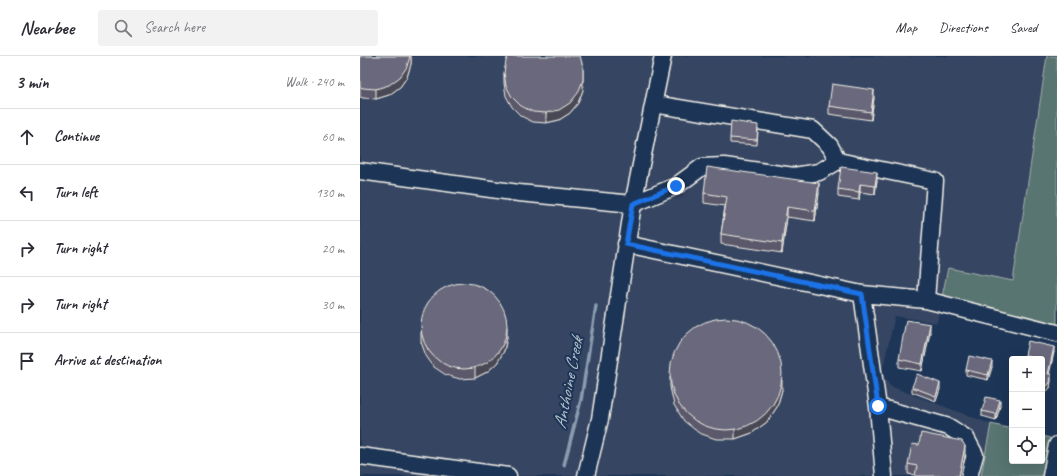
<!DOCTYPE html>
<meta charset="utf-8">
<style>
body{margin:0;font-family:Caveat,sans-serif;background:#f2f2f3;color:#2b2b33}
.controls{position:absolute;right:12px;bottom:12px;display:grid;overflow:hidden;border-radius:4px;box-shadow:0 4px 16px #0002}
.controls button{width:36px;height:36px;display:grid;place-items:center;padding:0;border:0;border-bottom:1px solid #e1e1e2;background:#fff;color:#2b2b33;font:20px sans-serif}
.stop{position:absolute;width:12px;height:12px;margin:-9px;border:3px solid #1a73e8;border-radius:50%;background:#fff}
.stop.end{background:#1a73e8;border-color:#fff;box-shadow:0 1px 4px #0008}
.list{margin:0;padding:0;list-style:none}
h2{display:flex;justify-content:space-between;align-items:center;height:52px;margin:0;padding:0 16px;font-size:17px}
h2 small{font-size:13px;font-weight:400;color:#7c7c81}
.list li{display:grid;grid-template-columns:26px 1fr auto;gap:12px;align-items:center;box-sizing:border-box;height:56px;padding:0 16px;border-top:1px solid #e1e1e2}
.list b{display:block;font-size:15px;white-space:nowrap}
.list em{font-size:13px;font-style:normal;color:#7c7c81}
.icon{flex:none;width:22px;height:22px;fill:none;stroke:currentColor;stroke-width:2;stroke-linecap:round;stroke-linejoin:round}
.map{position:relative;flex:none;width:697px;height:420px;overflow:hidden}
header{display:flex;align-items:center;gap:24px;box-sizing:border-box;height:56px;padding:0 20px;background:#fff;border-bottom:1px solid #e1e1e2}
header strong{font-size:19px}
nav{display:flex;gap:22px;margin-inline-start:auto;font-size:14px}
.search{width:280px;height:36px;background:#f2f2f3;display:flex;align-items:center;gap:10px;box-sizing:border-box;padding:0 14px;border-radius:4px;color:#7c7c81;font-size:15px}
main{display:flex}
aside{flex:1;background:#fff}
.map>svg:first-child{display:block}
</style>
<header>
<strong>Nearbee</strong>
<div class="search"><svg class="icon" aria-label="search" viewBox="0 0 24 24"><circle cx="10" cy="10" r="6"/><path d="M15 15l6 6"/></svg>Search here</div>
<nav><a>Map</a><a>Directions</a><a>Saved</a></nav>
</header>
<main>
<aside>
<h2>3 min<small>Walk · 240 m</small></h2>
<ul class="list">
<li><svg class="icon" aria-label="ahead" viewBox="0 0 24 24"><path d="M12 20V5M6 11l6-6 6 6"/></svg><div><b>Continue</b></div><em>60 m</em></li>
<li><svg class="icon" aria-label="left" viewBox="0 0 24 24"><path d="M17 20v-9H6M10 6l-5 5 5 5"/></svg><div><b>Turn left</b></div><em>130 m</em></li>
<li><svg class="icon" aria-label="right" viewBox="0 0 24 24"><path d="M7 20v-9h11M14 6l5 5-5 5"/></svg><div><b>Turn right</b></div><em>20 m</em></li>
<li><svg class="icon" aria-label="right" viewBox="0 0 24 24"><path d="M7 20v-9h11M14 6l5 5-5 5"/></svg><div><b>Turn right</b></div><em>30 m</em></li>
<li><svg class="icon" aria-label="arrive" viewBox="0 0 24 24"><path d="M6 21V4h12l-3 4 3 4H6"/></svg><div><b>Arrive at destination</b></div></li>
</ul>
</aside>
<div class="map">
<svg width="697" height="420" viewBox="0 0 697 420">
<rect width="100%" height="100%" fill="#1d3557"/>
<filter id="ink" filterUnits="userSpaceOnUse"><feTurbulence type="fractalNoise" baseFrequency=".025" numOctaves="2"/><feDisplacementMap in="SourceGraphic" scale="8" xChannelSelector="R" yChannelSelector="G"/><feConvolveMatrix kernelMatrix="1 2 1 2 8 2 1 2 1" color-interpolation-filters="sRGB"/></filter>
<g filter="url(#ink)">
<path fill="#344462" d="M 0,0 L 687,0 L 653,225 L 588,212 L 577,267 L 535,260 L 522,316 L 530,330 L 631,368 L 621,420 L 0,420 Z"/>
<path fill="#597471" stroke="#a6b2ac" d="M 687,0 L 697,0 L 697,270 L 582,241 L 588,212 L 653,225 Z
M 631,368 L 652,373 L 652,405 L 682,405 L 682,380 L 690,382 L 683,420 L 621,420 Z"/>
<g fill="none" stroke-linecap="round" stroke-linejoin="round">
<path stroke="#8a9db0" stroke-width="3.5" d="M 204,409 L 221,344 L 236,250"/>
<defs>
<path id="minor" d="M 294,48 L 453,74 L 470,90 L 478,105 L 575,125 L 566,244
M 0,115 L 159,137 L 273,148 L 316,130 L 342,111 L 364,110 L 434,120 L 459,116 L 478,105
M 266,188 L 502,238 L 566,244 L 697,277
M 502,238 L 518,351 L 524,420
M 518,351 L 589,371 L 606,382 L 615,399 L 609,420
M 0,400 L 148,420
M 226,420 L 240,363 L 273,148 L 303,0
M 691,420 L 697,389"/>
</defs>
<use href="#minor" stroke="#f4f1e8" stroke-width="19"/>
<use href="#minor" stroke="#1d3557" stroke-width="16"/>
</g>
<path fill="#5a596a" stroke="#f4f1e8" d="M 0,0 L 51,0 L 51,8 L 47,21 L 40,31 L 29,39 L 16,43 L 3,42 L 0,41 Z
M 144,17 L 223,34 L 218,47 L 210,57 L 199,64 L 186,67 L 173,66 L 161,60 L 152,51 L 146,40 L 144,27 Z
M 514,42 L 511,64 L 469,58 L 469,50 Z
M 398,75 L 397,89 L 370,87 L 370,82 Z
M 517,124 L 515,138 L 500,136 L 499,144 L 478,141 L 478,133 Z
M 344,137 L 459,137 L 455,165 L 427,161 L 422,197 L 361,188 L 361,178 L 365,150 L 344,147 Z
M 61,276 L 147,281 L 144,295 L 137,307 L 127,316 L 115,322 L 100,323 L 86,319 L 74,311 L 66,300 L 61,286 Z
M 570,276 L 562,315 L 539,311 L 539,303 Z
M 694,296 L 689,318 L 691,324 L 690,332 L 682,303 L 665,303 L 665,299 Z
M 632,311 L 628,324 L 606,319 L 606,314 Z
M 310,321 L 422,334 L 417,351 L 407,366 L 392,377 L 375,383 L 356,383 L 339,377 L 324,365 L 314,349 L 310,331 Z
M 552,331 L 580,333 L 576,345 L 552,336 Z
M 640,350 L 636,364 L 622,360 L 622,355 Z
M 605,400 L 555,419 L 548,418 L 548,408 Z"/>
<path fill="#4a4956" stroke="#f4f1e8" d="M 50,0 L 51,0 L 51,8 L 47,21 L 40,31 L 29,39 L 16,43 L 16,33 Z
M 223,11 L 223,34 L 218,47 L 210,57 L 199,64 L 186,67 L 186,57 Z
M 514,34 L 514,42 L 511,64 L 511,56 Z
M 517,116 L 517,124 L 515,138 L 515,130 Z
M 459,127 L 459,137 L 455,165 L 455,155 Z
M 500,128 L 500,136 L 499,144 L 499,136 Z
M 427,151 L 427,161 L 422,197 L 422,187 Z
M 570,268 L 570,276 L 562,315 L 562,308 Z
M 147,271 L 147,281 L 144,295 L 137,307 L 127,316 L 115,322 L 115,312 Z
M 694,291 L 694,296 L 688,323 L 688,318 Z
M 632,305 L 632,311 L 628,324 L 628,319 Z
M 691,318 L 691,324 L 690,332 L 682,340 L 682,334 Z
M 422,324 L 422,334 L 417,351 L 407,366 L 392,377 L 375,383 L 375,373 Z
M 580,327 L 580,333 L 576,345 L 576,340 Z
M 640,344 L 640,350 L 636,364 L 636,358 Z
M 605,390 L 605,400 L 601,420 L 599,420 Z"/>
<path fill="#69687b" stroke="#f4f1e8" d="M 0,0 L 50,0 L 47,11 L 40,21 L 29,29 L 16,33 L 3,32 L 0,31 Z
M 148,0 L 220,0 L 223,11 L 223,24 L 218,37 L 210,47 L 199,54 L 186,57 L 173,56 L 161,50 L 152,41 L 146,30 L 144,17 L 146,5 Z
M 472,28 L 514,34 L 511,56 L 469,50 Z
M 371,65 L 398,69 L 397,84 L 370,82 Z
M 347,111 L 459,127 L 455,155 L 427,151 L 422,187 L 361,178 L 367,141 L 344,137 Z
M 481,111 L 517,116 L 515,130 L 500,128 L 499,136 L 478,133 Z
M61 270a43 43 0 1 1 86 0a43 43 0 1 1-86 0Z
M310 318a56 56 0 1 1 112 0a56 56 0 1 1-112 0Z
M 546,264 L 570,268 L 562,308 L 539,303 Z
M 668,285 L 694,291 L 688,318 L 691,318 L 690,327 L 682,334 L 682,303 L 670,303 L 670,300 L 665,299 Z
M 609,300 L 632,305 L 628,319 L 606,314 Z
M 557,318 L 580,327 L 576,340 L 552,331 Z
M 626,341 L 640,344 L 636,358 L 622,355 Z
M 561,377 L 602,385 L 605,390 L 599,420 L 555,420 L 557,410 L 548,408 L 552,388 L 559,389 Z"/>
</g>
<g fill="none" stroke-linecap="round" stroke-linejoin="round" filter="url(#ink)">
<path stroke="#1a73e8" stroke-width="5" d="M 316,130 L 273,148 L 266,188 L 502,238 L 518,350"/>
</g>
<g text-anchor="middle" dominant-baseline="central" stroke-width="4" stroke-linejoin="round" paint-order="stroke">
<g font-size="18" font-style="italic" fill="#b6c0c7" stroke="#1d3557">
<text transform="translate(208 327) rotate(-79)">Anthoine Creek</text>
</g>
</g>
</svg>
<div class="controls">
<button>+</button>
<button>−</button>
<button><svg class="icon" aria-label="locate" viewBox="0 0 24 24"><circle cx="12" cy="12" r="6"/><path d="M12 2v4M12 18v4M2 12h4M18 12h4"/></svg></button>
</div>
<div class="stop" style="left:518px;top:350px"></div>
<div class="stop end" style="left:316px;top:130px"></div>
</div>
</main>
